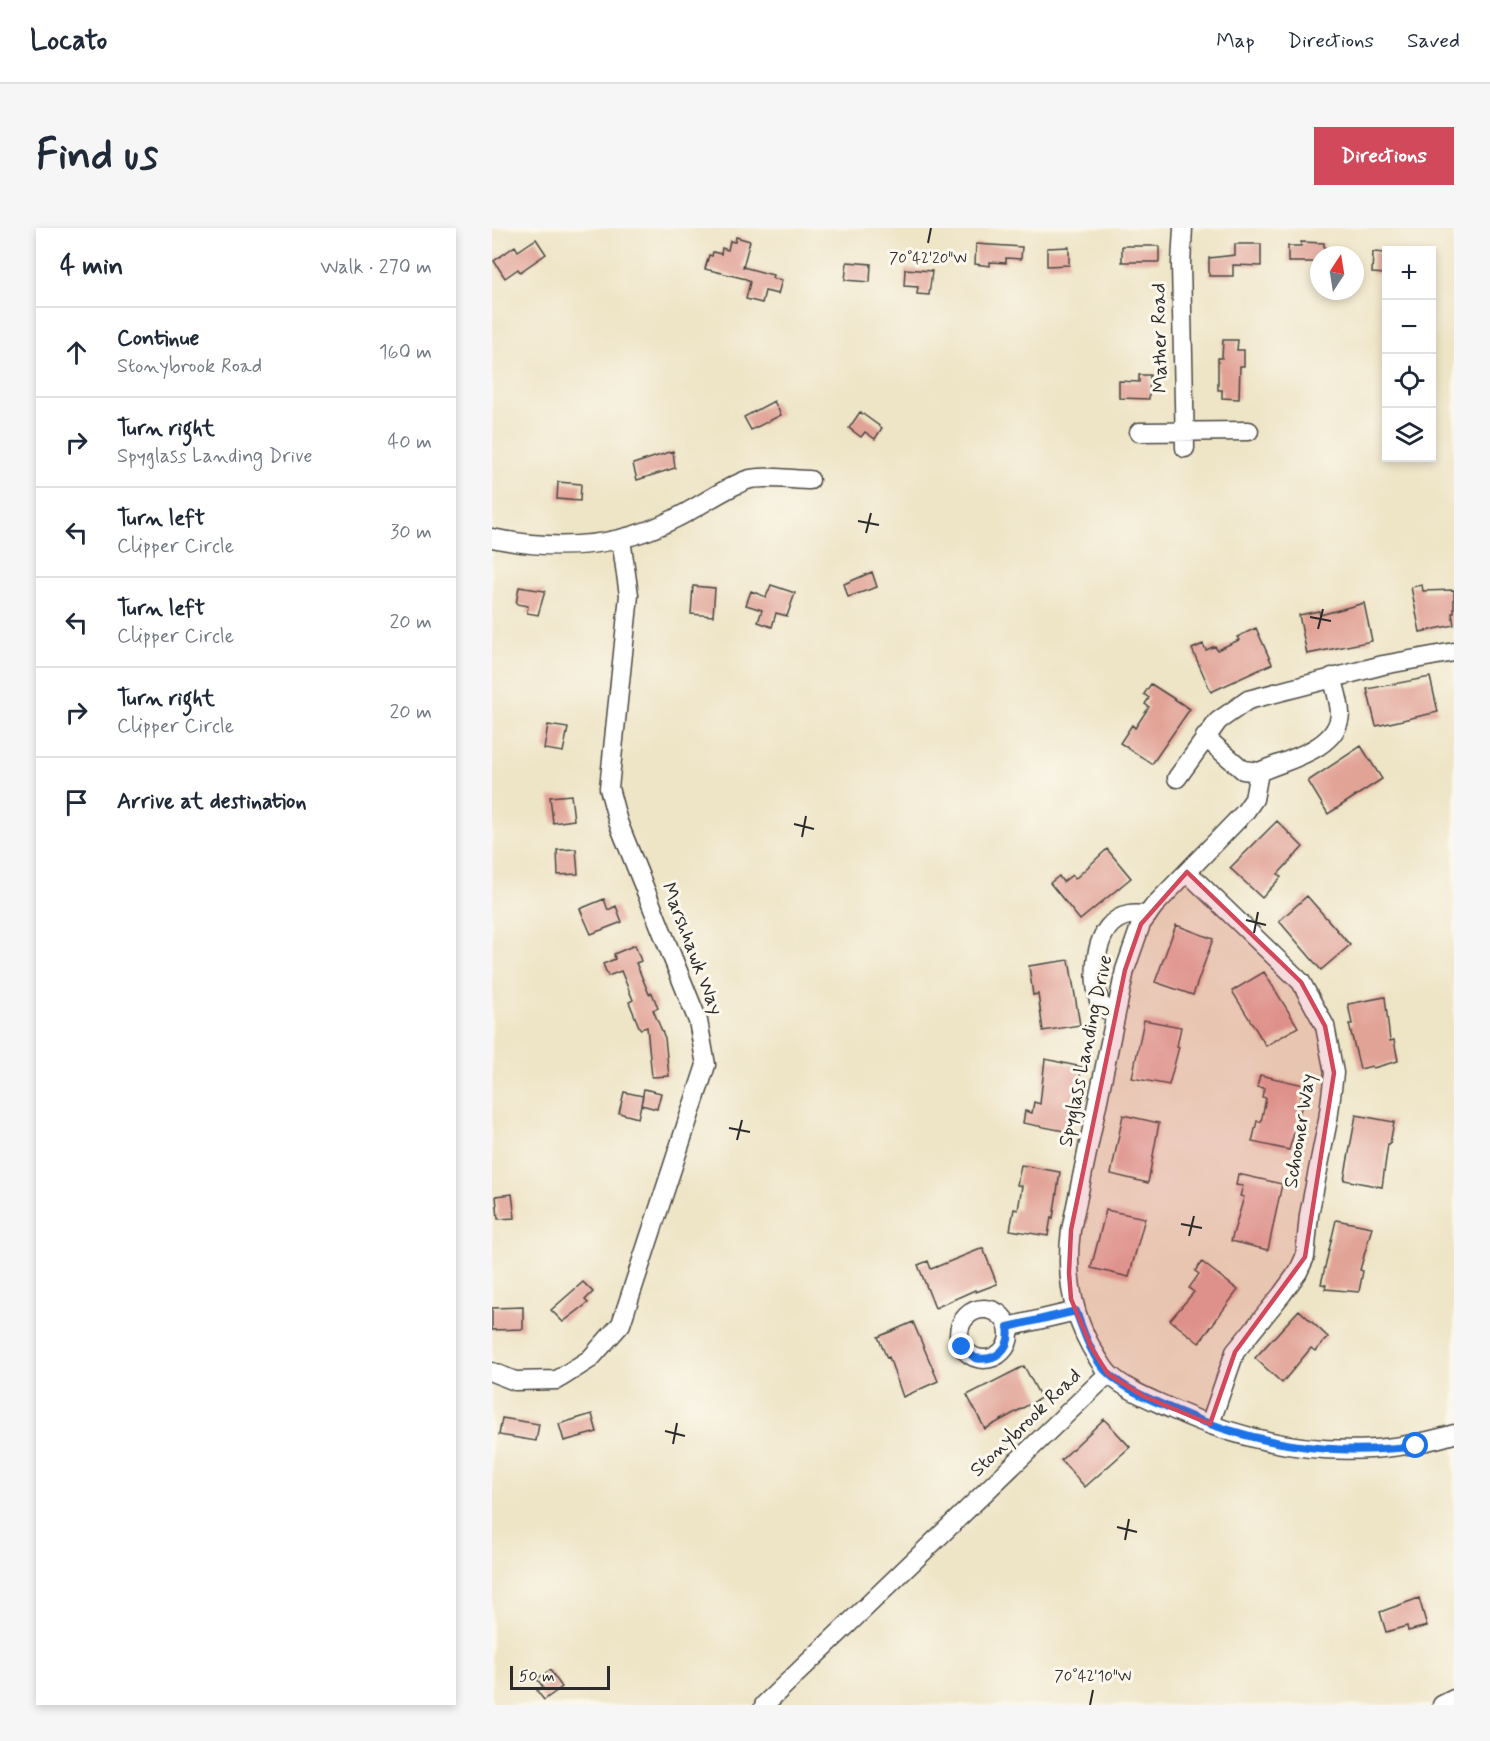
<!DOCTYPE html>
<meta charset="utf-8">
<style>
body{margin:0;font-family:Mynerve,sans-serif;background:#f6f6f7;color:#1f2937}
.controls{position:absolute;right:18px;top:18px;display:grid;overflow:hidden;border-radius:0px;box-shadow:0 3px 9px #0003}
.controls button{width:54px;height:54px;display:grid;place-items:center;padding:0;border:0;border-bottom:2px solid #e0e1e3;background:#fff;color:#1f2937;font:30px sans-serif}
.compass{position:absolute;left:818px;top:18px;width:54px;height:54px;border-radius:50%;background:#fff;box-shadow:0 3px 9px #0003;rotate:12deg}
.scale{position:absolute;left:18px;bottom:15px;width:100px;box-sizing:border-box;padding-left:6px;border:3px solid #2b2b2b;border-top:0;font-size:16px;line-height:21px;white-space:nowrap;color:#2b2b2b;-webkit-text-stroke:4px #fbf7ec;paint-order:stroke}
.stop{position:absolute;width:18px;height:18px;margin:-14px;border:4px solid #1a73e8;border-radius:50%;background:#fff}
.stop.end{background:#1a73e8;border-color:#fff;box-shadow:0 2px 6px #0008}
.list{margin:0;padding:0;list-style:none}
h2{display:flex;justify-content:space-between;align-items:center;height:78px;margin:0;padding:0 24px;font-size:26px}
h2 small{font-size:20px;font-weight:400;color:#747a83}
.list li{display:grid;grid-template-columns:39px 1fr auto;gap:18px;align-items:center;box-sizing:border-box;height:90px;padding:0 24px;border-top:2px solid #e0e1e3}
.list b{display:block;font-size:22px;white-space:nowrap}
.list p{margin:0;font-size:20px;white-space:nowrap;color:#747a83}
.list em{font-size:20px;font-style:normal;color:#747a83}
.icon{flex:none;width:33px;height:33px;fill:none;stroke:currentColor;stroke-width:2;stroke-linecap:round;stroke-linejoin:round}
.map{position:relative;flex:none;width:962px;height:1477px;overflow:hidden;border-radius:0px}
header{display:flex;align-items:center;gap:36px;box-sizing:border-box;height:84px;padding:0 30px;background:#fff;border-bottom:2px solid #e0e1e3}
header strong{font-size:28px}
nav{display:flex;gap:33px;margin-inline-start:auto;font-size:21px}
.intro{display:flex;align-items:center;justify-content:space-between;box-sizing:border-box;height:144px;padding:0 36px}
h1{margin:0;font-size:42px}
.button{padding:15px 27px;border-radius:0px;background:#d1495b;color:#fff;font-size:21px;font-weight:700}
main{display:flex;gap:36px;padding:0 36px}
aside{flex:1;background:#fff;border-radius:0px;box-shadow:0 3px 9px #0003}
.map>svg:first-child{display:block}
</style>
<header>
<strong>Locato</strong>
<nav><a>Map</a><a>Directions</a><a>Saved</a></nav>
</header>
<div class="intro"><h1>Find us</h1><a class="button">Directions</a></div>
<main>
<aside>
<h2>4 min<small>Walk · 270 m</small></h2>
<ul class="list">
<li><svg class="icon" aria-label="ahead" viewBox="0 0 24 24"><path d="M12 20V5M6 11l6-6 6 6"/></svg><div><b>Continue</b><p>Stonybrook Road</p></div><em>160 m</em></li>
<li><svg class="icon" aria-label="right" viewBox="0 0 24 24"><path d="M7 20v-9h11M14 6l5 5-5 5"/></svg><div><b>Turn right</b><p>Spyglass Landing Drive</p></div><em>40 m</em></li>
<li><svg class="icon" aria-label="left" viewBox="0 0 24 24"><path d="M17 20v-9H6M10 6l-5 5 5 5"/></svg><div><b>Turn left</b><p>Clipper Circle</p></div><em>30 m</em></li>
<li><svg class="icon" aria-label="left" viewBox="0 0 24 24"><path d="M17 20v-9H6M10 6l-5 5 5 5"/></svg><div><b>Turn left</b><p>Clipper Circle</p></div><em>20 m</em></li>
<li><svg class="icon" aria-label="right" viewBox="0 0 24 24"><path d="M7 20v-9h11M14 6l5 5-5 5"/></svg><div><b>Turn right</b><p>Clipper Circle</p></div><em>20 m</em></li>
<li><svg class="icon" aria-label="arrive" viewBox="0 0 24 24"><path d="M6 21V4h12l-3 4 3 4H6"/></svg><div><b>Arrive at destination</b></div></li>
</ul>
</aside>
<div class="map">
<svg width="962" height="1477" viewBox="0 0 962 1477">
<rect width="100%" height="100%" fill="#fbf7ec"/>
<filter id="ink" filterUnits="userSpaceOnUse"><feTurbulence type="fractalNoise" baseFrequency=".0167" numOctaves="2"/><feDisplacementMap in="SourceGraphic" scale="12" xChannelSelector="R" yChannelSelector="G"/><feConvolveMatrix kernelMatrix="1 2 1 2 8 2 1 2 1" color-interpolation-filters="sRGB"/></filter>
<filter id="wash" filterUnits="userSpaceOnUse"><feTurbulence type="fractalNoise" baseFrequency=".008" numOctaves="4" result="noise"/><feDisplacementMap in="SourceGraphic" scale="24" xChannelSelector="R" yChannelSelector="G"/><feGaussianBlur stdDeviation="1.35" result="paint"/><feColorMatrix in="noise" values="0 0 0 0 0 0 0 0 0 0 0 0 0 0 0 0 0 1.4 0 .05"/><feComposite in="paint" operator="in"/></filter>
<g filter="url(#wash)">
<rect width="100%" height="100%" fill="#eee4c6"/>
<g id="blocks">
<path fill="#e2a397" d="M 244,9 L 258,13 L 251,39 L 281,47 L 280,50 L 290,52 L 286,66 L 273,63 L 270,75 L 254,71 L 258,54 L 254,51 L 213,41 L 217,27 L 220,28 L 221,24 L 229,26 L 230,20 L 236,22 L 238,13 L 243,14 Z
M 44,11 L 54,26 L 28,44 L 26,41 L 13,50 L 2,33 L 23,18 L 26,23 Z
M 809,14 L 832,15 L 832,27 L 827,27 L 827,34 L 796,34 L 796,18 L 809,18 Z
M 484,16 L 530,19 L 529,31 L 514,30 L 514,35 L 498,34 L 498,38 L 483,36 Z
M 743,16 L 769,16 L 769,38 L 741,37 L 741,48 L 717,48 L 717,30 L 743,27 Z
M 630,18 L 667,18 L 667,34 L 630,34 Z
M 577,19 L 577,37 L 555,38 L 555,20 Z
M 881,24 L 894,25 L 894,46 L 880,45 Z
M 355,34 L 379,36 L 378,54 L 353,52 Z
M 413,41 L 440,43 L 437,67 L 425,66 L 426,59 L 412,58 Z
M 731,112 L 746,112 L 745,122 L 752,122 L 752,138 L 748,138 L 747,171 L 730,170 L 730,162 L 726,162 L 726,130 L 730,130 Z
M 647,147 L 658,147 L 657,171 L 627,170 L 627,153 L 647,154 Z
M 282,173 L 289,187 L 259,202 L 252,189 Z
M 368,184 L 390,200 L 383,211 L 373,204 L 369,209 L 357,200 Z
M 181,223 L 183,240 L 145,252 L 141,236 Z
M 66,254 L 89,256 L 88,273 L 65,271 Z
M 380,344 L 385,359 L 356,369 L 352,356 Z
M 279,357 L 303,365 L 295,388 L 284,385 L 280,399 L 266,394 L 270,382 L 254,377 L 259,363 L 274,369 Z
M 930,357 L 931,363 L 962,362 L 962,385 L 960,385 L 962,397 L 928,404 L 919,359 Z
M 201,358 L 223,360 L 221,388 L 199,386 Z
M 27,359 L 53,363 L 46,387 L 35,385 L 36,378 L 24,376 Z
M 872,375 L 880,413 L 815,426 L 807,387 L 827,383 L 828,387 Z
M 764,400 L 780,436 L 719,464 L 700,421 L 711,416 L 714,422 L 723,418 L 725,422 L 747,412 L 745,409 Z
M 938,449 L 946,484 L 884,498 L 875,461 Z
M 659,456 L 698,481 L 660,536 L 628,515 L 640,497 L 643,500 L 657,479 L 653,476 L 657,470 L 652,466 Z
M 56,497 L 76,500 L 71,524 L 52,521 Z
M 869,518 L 890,551 L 836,586 L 816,553 Z
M 79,567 L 82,592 L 61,595 L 58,569 Z
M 785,593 L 811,619 L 786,646 L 789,649 L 770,670 L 738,640 Z
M 84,621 L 86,646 L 66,647 L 65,622 Z
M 615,621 L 639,650 L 588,692 L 558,655 L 567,648 L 571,654 L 580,647 L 583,651 Z
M 815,668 L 858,717 L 829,742 L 787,693 Z
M 112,671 L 116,682 L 124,678 L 130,694 L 99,706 L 88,681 Z
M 684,697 L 721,711 L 701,767 L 663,754 Z
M 143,717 L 149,733 L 144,735 L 157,766 L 160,765 L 166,780 L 161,782 L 173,810 L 177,848 L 160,849 L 155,799 L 148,801 L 137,774 L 141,772 L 129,743 L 116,748 L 111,736 L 123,731 L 122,726 Z
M 577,732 L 588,797 L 551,803 L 546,766 L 541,767 L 537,738 Z
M 772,744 L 806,799 L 774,818 L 740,763 Z
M 893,769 L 898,813 L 902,812 L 906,833 L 881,840 L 880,838 L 868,841 L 857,796 L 860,796 L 856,776 Z
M 652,792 L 689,799 L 685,818 L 687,819 L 677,857 L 640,850 Z
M 553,831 L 590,839 L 586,858 L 588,859 L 577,904 L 531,895 L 533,883 L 540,885 L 542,874 L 548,876 Z
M 768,847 L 812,857 L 807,876 L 810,877 L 797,922 L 760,914 L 765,893 L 769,894 L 774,870 L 770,869 L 772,860 L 765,859 Z
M 152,861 L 169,865 L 165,881 L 149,877 Z
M 132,864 L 151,868 L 146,890 L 127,885 Z
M 631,887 L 667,895 L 656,955 L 619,946 Z
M 864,887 L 902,894 L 898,916 L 896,916 L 890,959 L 852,952 Z
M 529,937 L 568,944 L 561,990 L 559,989 L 556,1008 L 518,1002 L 522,981 L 526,982 L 530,958 L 525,957 Z
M 746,946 L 790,956 L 776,1022 L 739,1013 L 752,969 L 748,968 L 751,958 L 744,957 Z
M 20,966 L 23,990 L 6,991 L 4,968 Z
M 614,982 L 653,990 L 637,1049 L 599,1040 Z
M 844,992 L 880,999 L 868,1042 L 871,1043 L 867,1064 L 833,1061 L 834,1057 L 829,1056 Z
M 491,1020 L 505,1056 L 484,1064 L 483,1062 L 443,1080 L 426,1037 L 436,1033 L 439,1041 Z
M 710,1034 L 746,1062 L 707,1115 L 678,1092 L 702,1064 L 697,1060 L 707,1046 L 703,1043 Z
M 91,1054 L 101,1064 L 93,1072 L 96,1075 L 71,1094 L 59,1082 Z
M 31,1079 L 31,1101 L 0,1102 L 0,1080 Z
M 807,1082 L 836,1109 L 823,1123 L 819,1120 L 790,1155 L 763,1130 Z
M 421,1094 L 446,1153 L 411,1169 L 397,1129 L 395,1130 L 386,1109 Z
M 532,1138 L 549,1170 L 493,1201 L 475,1167 Z
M 100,1186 L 105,1204 L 72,1213 L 67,1196 Z
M 10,1190 L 47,1196 L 44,1213 L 7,1207 Z
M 612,1191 L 638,1219 L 593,1259 L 569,1232 Z
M 927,1370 L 935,1398 L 916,1403 L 915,1398 L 894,1404 L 888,1384 Z
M 58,1442 L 70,1459 L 52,1472 L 45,1463 L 51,1459 L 45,1451 Z"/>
</g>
</g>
<g filter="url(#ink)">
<use href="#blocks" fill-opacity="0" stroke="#484742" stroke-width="1.5"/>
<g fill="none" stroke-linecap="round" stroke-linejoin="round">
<defs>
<path id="minor" d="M 691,0 L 689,36 L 693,220
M 647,204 L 757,203
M 0,310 C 62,323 126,320 182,291 C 206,280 230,261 255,252 C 269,247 302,252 318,252
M 840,449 C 843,460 848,474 848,486 C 846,521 794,532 767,544 L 762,571 L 753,584 L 662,678 L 649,696 L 633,742 L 579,1002 C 573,1047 580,1090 605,1129 C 609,1135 613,1143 618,1147 C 636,1163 661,1172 682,1182 C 773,1223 866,1235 962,1206
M 713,509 L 751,542 L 767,544
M 685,550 L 726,493 L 756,472 L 891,437 L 962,424
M 695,644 L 809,754 L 833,798 L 842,845 L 836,892 L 817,987 L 813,1029 L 806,1044 L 790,1066 L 743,1124 L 718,1196
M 623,788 L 608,776 C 599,750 601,693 637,687 C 643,686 650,687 656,687
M467 1106a25 25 0 1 1 50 0a25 25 0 1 1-50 0Z
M 516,1099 L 584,1083
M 0,1144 L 23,1153 L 65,1152 L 98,1131 L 129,1096 L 214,837 L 206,793 L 126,594 L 117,560 L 137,367 L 129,311
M 272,1477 L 616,1146
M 950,1477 L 962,1471"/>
</defs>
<use href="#minor" stroke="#484742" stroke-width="21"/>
<use href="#minor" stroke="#fff" stroke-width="18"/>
</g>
</g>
<g fill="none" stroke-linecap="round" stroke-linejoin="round" filter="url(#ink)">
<path stroke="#1a73e8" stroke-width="8" d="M 470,1119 L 483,1130 C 503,1134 520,1121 516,1099 L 584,1083 C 591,1103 601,1133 618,1147 C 635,1162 658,1171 678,1180 C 759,1216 836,1229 924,1218"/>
</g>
<path fill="#d1495b" fill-opacity="0.2" stroke="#d1495b" stroke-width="4.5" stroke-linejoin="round" d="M 695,644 L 809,754 L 833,798 L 842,845 L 813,1029 L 743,1124 L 718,1196 L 651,1168 L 616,1146 L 600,1121 L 579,1071 L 577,1045 L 579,1002 L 633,742 L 649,696 Z"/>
<path fill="none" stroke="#2b2b2b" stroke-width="2" d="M 436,15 L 439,0M 366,293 L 387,297M 374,305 L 379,285M 818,389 L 839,393M 826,401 L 831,381M 302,596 L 322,601M 310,609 L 314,588M 754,692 L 774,697M 762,705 L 766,684M 237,900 L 258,904M 245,912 L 250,892M 689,996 L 710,1000M 697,1008 L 702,988M 173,1203 L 193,1208M 181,1216 L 185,1195M 625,1299 L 645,1304M 633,1312 L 637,1291M 598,1477 L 601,1462"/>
<g text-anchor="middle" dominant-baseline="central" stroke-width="6" stroke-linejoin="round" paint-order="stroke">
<g font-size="20" fill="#2b2b2b" stroke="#fbf7ec">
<text transform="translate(668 110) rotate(-91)">Mather Road</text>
<text transform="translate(200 721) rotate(69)">Marshhawk Way</text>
<text transform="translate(594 823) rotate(-78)">Spyglass Landing Drive</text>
<text transform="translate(808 903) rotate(-81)">Schooner Way</text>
<text transform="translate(534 1195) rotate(-44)">Stonybrook Road</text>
</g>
</g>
<g font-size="15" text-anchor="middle" fill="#2b2b2b" stroke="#fbf7ec" stroke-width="6" stroke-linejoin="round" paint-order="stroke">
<text x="436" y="35">70°42'20"W</text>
<text x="601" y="1453">70°42'10"W</text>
</g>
</svg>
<div class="controls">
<button>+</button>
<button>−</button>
<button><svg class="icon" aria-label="locate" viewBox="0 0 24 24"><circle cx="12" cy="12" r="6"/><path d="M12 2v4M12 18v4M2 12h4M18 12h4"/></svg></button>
<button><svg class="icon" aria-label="layers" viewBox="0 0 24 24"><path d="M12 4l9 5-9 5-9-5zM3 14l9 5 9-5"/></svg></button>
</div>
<svg class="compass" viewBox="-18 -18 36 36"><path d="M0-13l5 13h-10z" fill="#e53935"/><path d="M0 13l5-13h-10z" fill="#747a83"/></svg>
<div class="scale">50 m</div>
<div class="stop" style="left:924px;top:1218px"></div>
<div class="stop end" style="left:470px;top:1119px"></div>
</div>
</main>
